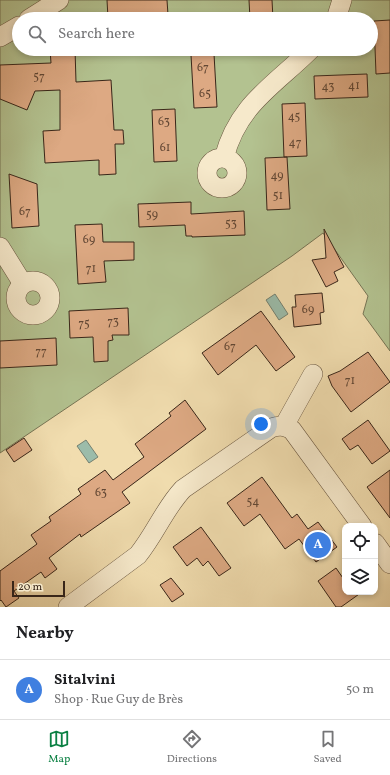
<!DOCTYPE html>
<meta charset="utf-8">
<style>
body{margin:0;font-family:Vollkorn,serif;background:#f6f6f6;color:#202124}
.controls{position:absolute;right:12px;bottom:12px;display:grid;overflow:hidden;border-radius:8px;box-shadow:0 2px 6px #0003}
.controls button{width:36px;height:36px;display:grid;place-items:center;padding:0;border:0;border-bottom:1px solid #e0e0e0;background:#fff;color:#202124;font:20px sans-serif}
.scale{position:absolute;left:12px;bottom:10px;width:53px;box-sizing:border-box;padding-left:4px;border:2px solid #392619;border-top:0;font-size:11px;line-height:14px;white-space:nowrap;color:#392619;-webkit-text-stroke:3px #f6e9cb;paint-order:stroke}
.you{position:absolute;left:261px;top:424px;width:14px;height:14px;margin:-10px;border:3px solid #fff;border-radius:50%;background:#1a73e8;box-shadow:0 0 0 6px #1a73e833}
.badge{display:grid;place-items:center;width:26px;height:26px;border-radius:50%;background:#0b8043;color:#fff;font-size:13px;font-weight:700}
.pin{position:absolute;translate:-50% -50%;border:2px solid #fff;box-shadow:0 1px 4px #0006}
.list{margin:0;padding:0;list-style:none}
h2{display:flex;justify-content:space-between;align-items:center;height:52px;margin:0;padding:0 16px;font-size:17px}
h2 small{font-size:13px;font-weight:400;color:#757577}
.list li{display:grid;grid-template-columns:26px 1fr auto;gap:12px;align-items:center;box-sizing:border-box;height:60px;padding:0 16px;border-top:1px solid #e0e0e0}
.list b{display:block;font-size:15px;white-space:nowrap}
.list p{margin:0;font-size:13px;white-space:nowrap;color:#757577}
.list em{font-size:13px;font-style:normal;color:#757577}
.icon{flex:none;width:22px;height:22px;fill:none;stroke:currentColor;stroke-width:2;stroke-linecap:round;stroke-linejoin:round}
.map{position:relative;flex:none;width:390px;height:607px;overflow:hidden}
.search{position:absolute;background:#fff;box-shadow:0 2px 6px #0003;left:12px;right:12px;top:12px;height:44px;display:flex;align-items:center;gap:10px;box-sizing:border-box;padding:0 14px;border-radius:22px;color:#757577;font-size:15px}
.sheet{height:112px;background:#fff}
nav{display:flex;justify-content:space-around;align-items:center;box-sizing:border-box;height:56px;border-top:1px solid #e0e0e0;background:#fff;font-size:11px;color:#757577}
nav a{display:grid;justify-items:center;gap:2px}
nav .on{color:#0b8043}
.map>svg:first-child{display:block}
</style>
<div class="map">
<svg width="390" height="607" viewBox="0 0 390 607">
<rect width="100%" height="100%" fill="#f1ddaf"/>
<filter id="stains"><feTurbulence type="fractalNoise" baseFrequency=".005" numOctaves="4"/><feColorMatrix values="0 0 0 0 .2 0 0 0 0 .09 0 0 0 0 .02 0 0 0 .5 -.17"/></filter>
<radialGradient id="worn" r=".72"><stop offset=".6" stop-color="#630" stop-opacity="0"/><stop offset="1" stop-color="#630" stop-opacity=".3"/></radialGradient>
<path fill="#b3c290" stroke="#767454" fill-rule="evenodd" d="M 0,0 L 390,0 L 390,351 L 363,314 L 368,296 L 323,233 L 292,256 L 0,453 ZM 19,19 L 371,19 L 371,49 L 19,49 Z"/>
<path fill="#9bbcaa" stroke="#748070" d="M 275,294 L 288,314 L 279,320 L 266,300 Z
M 86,440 L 98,457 L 89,463 L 77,446 Z"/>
<path fill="#dda983" stroke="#392619" d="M 107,0 L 167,0 L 168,15 L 108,18 Z
M 249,0 L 272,0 L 273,19 L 250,19 Z
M 390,20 L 390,73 L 376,74 L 374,21 Z
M 50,49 L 75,49 L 76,82 L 111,80 L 114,130 L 123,130 L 124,144 L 115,144 L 116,174 L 99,175 L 99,160 L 45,163 L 43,131 L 60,130 L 60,90 L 35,91 L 27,110 L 0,99 L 0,65 L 51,63 Z
M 214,54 L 217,107 L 194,108 L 191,55 Z
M 367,74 L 368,97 L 315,99 L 314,76 Z
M 305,103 L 307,156 L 284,157 L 282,104 Z
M 175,109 L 177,161 L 154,162 L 152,110 Z
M 287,157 L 290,209 L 267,210 L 265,158 Z
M 9,174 L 37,184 L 39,226 L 12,228 Z
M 191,202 L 191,214 L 244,211 L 245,235 L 192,237 L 192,236 L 186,236 L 185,225 L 139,227 L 138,204 Z
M 102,224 L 103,242 L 134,242 L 134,260 L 104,261 L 106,282 L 78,284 L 75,225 Z
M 324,229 L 344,267 L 334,272 L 338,281 L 326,287 L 312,260 L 326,258 Z
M 322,293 L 324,312 L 320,313 L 321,324 L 294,327 L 292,307 L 296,307 L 295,295 Z
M 128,308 L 129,335 L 112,335 L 113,340 L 108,341 L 108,361 L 94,362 L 93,337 L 70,338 L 69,311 Z
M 261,311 L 295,357 L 276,371 L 256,345 L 218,375 L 202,353 Z
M 56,338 L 57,365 L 0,368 L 0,341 Z
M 368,352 L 390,382 L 351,412 L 332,386 L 328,376 L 340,371 Z
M 185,400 L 206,429 L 122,492 L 130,503 L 81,537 L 80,534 L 49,558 L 57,569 L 45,578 L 41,572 L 14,591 L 19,598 L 6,607 L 1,600 L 0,601 L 0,571 L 37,544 L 31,535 L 51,521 L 49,517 L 81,494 L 78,489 L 105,470 L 113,480 L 144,457 L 135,444 L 171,416 L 169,413 Z
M 368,420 L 390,451 L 372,464 L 358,445 L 350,450 L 342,439 Z
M 24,438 L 32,450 L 14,462 L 6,450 Z
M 390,470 L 390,518 L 367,487 Z
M 262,477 L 292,518 L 297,514 L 308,529 L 318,522 L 337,547 L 316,562 L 299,539 L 285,549 L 260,514 L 244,526 L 227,503 Z
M 201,527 L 231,568 L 219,576 L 208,561 L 203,566 L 197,558 L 187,566 L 173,547 Z
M 336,568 L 345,581 L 345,592 L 362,592 L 341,607 L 336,607 L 318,581 Z
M 171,578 L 184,594 L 172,602 L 160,585 Z"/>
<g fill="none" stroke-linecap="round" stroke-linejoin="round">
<defs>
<path id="minor" d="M 29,19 L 59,0
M 336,19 L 342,0
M 0,37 L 19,26
M207 173a15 15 0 1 1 30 0a15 15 0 1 1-30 0Z
M 224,158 C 238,104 274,86 311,49
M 0,247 L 23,284
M16 298a17 17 0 1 1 34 0a17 17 0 1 1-34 0Z
M 284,426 L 313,374
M 375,543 L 390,564
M 68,607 L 138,555 C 155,534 165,508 183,489 L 271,428 C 280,425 284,426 292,430 L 362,526"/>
</defs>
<use href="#minor" stroke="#67543e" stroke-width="20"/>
<use href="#minor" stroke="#f6e9cb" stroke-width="19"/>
</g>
<g text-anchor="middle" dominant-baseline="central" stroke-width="3" stroke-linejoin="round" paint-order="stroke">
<g font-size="12" fill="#624734">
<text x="203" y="68">67</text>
<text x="39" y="77">57</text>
<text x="354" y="86">41</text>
<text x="328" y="87">43</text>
<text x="205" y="94">65</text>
<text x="294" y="117">45</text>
<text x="164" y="122">63</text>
<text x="295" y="143">47</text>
<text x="165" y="148">61</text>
<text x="277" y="176">49</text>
<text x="278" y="196">51</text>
<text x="25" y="212">67</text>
<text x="152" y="215">59</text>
<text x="231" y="224">53</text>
<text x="89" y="240">69</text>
<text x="91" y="269">71</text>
<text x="308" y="310">69</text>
<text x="113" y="322">73</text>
<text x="84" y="324">75</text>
<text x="230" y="347">67</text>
<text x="41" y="352">77</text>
<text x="350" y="381">71</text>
<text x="101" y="493">63</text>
<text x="253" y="502">54</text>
</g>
</g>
<rect width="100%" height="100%" filter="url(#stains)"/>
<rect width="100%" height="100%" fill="url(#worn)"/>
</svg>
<div class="controls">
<button><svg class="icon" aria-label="locate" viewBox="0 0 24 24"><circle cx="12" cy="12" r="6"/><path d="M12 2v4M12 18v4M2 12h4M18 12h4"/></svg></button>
<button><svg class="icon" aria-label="layers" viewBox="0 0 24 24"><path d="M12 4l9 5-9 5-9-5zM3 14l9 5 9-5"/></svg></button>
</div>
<div class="scale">20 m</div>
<div class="you"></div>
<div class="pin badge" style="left:318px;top:545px;background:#3f7fe0">A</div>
<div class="search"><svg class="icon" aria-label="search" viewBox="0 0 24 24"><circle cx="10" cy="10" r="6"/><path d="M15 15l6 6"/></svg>Search here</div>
</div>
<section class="sheet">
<h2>Nearby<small></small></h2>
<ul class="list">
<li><span class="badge" style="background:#3f7fe0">A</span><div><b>Sitalvini</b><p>Shop · Rue Guy de Brès</p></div><em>50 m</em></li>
</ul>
</section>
<nav>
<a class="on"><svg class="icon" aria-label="map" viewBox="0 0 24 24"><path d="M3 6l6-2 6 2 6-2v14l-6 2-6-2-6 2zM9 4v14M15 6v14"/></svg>Map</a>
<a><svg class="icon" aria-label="directions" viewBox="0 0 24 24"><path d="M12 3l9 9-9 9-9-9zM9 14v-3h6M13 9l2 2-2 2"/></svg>Directions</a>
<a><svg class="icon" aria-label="saved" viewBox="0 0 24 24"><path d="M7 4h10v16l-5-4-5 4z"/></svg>Saved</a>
</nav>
